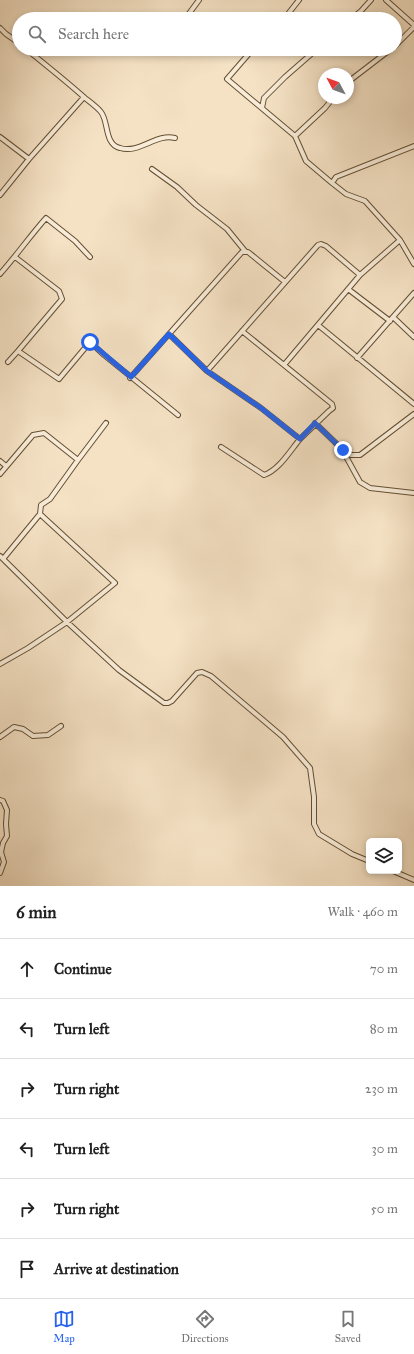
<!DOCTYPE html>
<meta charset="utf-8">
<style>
body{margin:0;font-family:"IM FELL Great Primer",serif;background:#f6f6f6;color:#222}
.controls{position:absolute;right:12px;bottom:12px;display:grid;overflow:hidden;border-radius:6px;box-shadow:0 2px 6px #0003}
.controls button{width:36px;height:36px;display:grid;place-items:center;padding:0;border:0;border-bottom:1px solid #e0e0e0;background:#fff;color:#222;font:20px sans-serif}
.compass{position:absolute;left:318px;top:68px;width:36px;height:36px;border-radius:50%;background:#fff;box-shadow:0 2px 6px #0003;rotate:311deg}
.stop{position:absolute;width:12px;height:12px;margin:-9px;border:3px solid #2563eb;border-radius:50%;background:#fff}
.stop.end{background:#2563eb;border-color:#fff;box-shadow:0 1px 4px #0008}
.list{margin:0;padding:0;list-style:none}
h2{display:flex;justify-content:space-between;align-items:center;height:52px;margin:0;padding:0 16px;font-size:17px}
h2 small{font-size:13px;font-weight:400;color:#767676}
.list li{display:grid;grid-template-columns:26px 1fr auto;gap:12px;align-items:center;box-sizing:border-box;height:60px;padding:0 16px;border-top:1px solid #e0e0e0}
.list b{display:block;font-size:15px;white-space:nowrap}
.list em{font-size:13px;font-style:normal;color:#767676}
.icon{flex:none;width:22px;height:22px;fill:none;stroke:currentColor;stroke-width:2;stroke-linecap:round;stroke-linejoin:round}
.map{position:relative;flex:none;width:414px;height:886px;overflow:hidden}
.search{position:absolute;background:#fff;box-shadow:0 2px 6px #0003;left:12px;right:12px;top:12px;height:44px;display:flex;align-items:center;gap:10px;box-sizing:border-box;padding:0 14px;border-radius:22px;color:#767676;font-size:15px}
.sheet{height:412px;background:#fff}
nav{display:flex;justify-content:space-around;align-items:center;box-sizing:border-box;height:56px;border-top:1px solid #e0e0e0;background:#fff;font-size:11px;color:#767676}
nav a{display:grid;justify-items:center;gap:2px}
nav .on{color:#2563eb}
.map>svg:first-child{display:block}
</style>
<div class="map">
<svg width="414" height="886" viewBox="0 0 414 886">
<rect width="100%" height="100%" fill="#f5e2c5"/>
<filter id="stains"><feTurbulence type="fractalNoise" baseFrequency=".005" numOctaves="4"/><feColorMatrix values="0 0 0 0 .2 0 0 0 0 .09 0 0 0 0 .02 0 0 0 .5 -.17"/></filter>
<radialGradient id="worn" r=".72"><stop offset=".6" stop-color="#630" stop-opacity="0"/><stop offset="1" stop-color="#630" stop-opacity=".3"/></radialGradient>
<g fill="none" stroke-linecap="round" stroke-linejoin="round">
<defs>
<path id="minor" d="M 386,0 L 414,25
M 185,19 L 199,0
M 284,19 L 299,0
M 351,19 L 361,11 L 371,0
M 0,28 L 6,34 L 19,43
M 395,46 L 414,27
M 26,49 C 46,65 66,81 85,98 C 90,102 97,107 101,112 C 109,122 104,144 120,148 C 140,154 156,133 175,138
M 253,49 L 227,79 L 295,136 L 306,161 L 332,183
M 348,82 L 391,49
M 262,108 L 264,98 L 285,77 L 317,49
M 295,136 L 325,108 L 333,98
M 0,137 L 29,159
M 414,146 L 336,177 L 332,183 L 346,194 L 365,201 L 400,240 L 414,264
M 152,169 L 177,187 L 196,205 L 227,229 L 245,251
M 0,195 L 29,159 L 84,97
M 0,274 C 16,256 30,236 46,218 L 75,241 L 90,257
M 348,289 L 390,321
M 393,317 L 414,337
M 318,325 L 414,404
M 169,334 L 207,371 L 261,408 L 300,439 L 329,411 L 333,408 L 332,404 L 242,331
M 18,351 L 59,379 L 90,342 L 104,355 L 178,415
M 357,358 L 414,293
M 8,362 L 18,351 L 62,299 L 59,291 L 15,257
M 284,365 L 360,275 L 400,240
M 207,371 L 318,245 L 321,244 L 326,246 L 360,275
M 130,378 L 242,252 L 248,252 L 285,282
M 315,423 L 343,450 L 351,455 L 360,455 L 414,414
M 221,447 L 264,475 C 279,470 290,451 300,439
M 343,451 L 360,482 L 370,488 L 414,493
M 0,461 L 6,466
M 0,474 L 33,435 L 44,433 L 78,460
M 0,556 L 67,622 L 119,670 L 164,703 L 168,703 L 172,701 L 197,673 L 202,672 L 211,676 L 283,737 L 310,768 L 314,797 L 314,824 L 319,834 L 352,854 L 369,861
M 3,559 L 40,514 L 41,505 L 50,499 L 78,460 L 106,423
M 0,664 L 28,648 L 67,622 L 115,583 L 40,514
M 0,737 L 14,727 L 23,729 L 33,736 L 48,735 L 61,726
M 0,800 L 3,801 L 7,810 L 6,824 L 7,836 L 3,843 L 1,852 L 4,862 L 0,873
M 393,871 L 414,880"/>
</defs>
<use href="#minor" stroke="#644f31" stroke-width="6"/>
<use href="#minor" stroke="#f8ecd9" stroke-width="4"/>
</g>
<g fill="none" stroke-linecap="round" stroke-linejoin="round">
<path stroke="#2563eb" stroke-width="5" d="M 90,342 L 131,377 L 169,334 L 207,371 L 261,408 L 300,439 L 315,423 L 343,450"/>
</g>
<rect width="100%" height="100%" filter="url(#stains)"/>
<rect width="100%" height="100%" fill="url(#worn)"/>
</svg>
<div class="controls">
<button><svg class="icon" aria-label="layers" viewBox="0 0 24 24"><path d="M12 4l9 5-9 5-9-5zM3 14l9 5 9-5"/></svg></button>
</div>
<svg class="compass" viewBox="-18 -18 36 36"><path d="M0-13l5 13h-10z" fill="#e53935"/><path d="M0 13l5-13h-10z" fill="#767676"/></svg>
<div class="stop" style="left:90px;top:342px"></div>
<div class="stop end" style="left:343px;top:450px"></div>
<div class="search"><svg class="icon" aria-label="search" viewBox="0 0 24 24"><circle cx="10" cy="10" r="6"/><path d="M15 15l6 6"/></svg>Search here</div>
</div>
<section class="sheet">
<h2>6 min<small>Walk · 460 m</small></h2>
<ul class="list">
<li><svg class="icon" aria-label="ahead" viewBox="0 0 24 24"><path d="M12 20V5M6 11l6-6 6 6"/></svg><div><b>Continue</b></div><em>70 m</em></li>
<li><svg class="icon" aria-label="left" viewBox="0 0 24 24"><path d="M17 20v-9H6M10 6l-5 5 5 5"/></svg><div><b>Turn left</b></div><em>80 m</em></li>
<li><svg class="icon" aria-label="right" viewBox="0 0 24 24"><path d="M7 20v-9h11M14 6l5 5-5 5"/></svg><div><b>Turn right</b></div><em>230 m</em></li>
<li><svg class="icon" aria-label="left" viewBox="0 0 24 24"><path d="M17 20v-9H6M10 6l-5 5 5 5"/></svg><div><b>Turn left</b></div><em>30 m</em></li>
<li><svg class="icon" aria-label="right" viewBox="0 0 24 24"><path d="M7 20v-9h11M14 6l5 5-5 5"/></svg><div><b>Turn right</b></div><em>50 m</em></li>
<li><svg class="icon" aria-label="arrive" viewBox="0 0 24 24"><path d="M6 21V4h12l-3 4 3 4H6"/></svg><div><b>Arrive at destination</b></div></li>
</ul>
</section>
<nav>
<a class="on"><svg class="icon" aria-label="map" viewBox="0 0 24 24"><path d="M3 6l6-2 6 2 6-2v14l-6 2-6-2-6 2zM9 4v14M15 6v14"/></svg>Map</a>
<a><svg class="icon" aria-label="directions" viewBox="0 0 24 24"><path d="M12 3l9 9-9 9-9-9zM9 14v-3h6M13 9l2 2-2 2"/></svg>Directions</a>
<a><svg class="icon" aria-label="saved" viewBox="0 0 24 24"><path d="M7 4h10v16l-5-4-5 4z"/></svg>Saved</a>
</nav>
